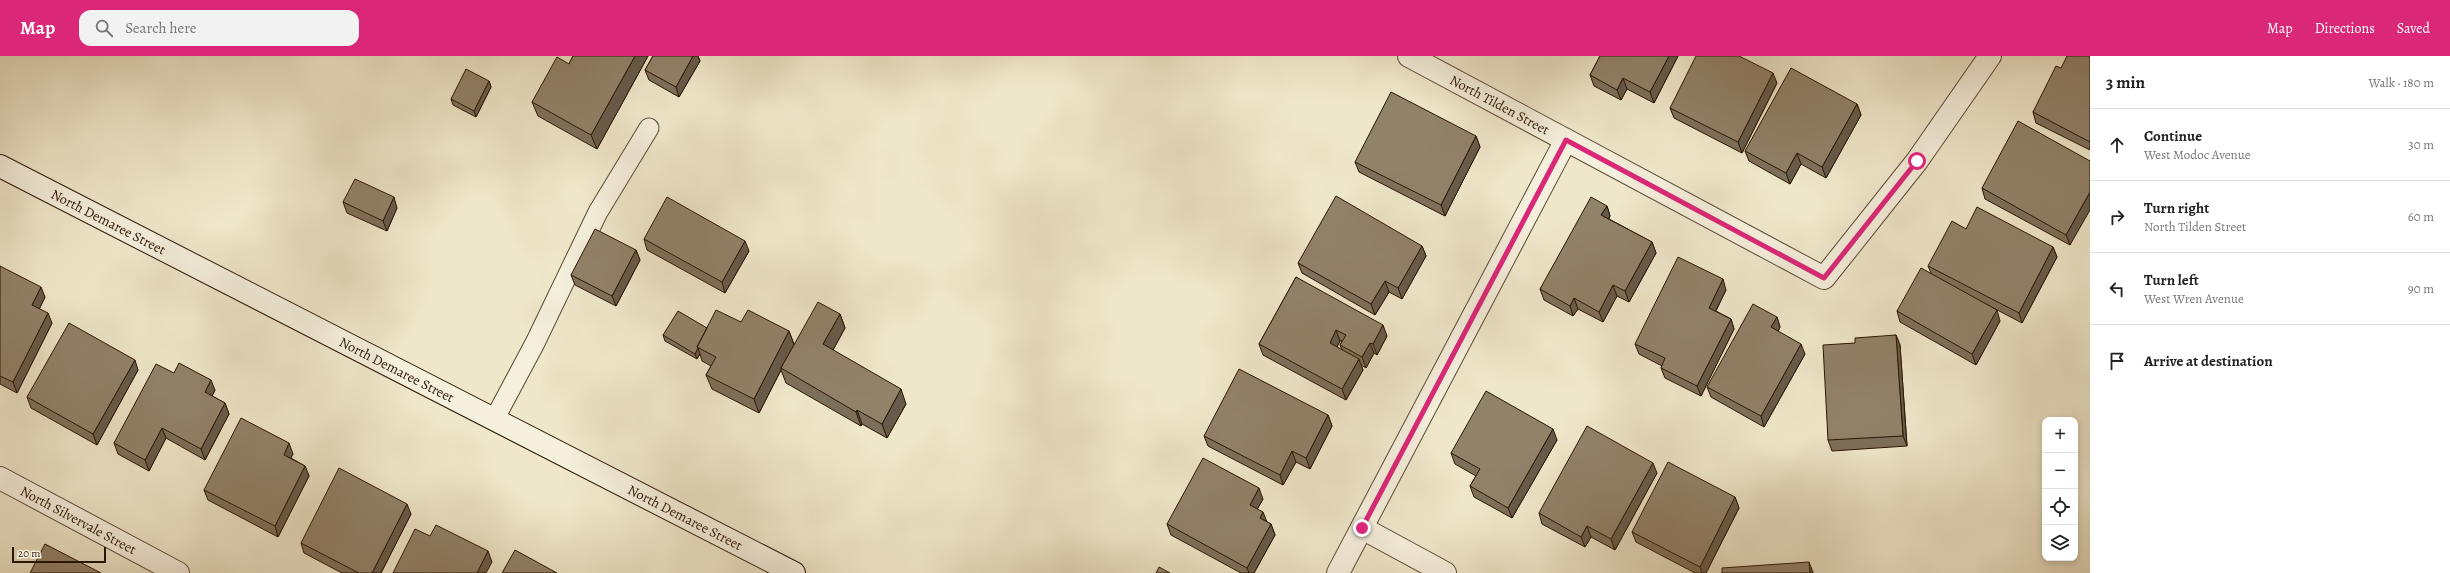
<!DOCTYPE html>
<meta charset="utf-8">
<style>
body{margin:0;font-family:Alegreya,serif;background:#f2f2f2;color:#222}
.controls{position:absolute;right:12px;bottom:12px;display:grid;overflow:hidden;border-radius:8px;box-shadow:0 2px 6px #0003}
.controls button{width:36px;height:36px;display:grid;place-items:center;padding:0;border:0;border-bottom:1px solid #e0e0e0;background:#fff;color:#222;font:20px sans-serif}
.scale{position:absolute;left:12px;bottom:10px;width:94px;box-sizing:border-box;padding-left:4px;border:2px solid #2c1501;border-top:0;font-size:11px;line-height:14px;white-space:nowrap;color:#2c1501;-webkit-text-stroke:3px #f5efdd;paint-order:stroke}
.stop{position:absolute;width:12px;height:12px;margin:-9px;border:3px solid #db2777;border-radius:50%;background:#fff}
.stop.end{background:#db2777;border-color:#fff;box-shadow:0 1px 4px #0008}
.list{margin:0;padding:0;list-style:none}
h2{display:flex;justify-content:space-between;align-items:center;height:52px;margin:0;padding:0 16px;font-size:17px}
h2 small{font-size:13px;font-weight:400;color:#767676}
.list li{display:grid;grid-template-columns:26px 1fr auto;gap:12px;align-items:center;box-sizing:border-box;height:72px;padding:0 16px;border-top:1px solid #e0e0e0}
.list b{display:block;font-size:15px;white-space:nowrap}
.list p{margin:0;font-size:13px;white-space:nowrap;color:#767676}
.list em{font-size:13px;font-style:normal;color:#767676}
.icon{flex:none;width:22px;height:22px;fill:none;stroke:currentColor;stroke-width:2;stroke-linecap:round;stroke-linejoin:round}
.map{position:relative;flex:none;width:2090px;height:517px;overflow:hidden}
header{display:flex;align-items:center;gap:24px;box-sizing:border-box;height:56px;padding:0 20px;background:#db2777;color:#fff}
header strong{font-size:19px}
nav{display:flex;gap:22px;margin-inline-start:auto;font-size:14px}
.search{width:280px;height:36px;background:#f2f2f2;display:flex;align-items:center;gap:10px;box-sizing:border-box;padding:0 14px;border-radius:12px;color:#767676;font-size:15px}
main{display:flex}
aside{flex:1;background:#fff}
.map>svg:first-child{display:block}
</style>
<header>
<strong>Map</strong>
<div class="search"><svg class="icon" aria-label="search" viewBox="0 0 24 24"><circle cx="10" cy="10" r="6"/><path d="M15 15l6 6"/></svg>Search here</div>
<nav><a>Map</a><a>Directions</a><a>Saved</a></nav>
</header>
<main>
<div class="map">
<svg width="2090" height="517" viewBox="0 0 2090 517">
<rect width="100%" height="100%" fill="#efe7ca"/>
<filter id="stains"><feTurbulence type="fractalNoise" baseFrequency=".005" numOctaves="4"/><feColorMatrix values="0 0 0 0 .2 0 0 0 0 .09 0 0 0 0 .02 0 0 0 .5 -.17"/></filter>
<radialGradient id="worn" r=".72"><stop offset=".6" stop-color="#630" stop-opacity="0"/><stop offset="1" stop-color="#630" stop-opacity=".3"/></radialGradient>
<g fill="none" stroke-linecap="round" stroke-linejoin="round">
<defs>
<path id="service" d="M 495,362 L 535,287 L 598,156 L 649,72"/>
<g id="minor">
<path id="s1" d="M 1409,0 L 1824,222 L 1917,105 L 1990,0"/>
<path id="s2" d="M 0,422 L 178,517"/>
<path d="M 1362,472 L 1445,517"/>
<path d="M 1338,517 L 1566,84"/>
</g>
<g id="secondary">
<path id="s3" d="M 0,110 L 794,517"/>
</g>
</defs>
<use href="#service" stroke="#5d4a33" stroke-width="21"/>
<use href="#minor" stroke="#5d4a33" stroke-width="24"/>
<use href="#secondary" stroke="#2c1501" stroke-width="24"/>
<use href="#service" stroke="#f5efdd" stroke-width="19"/>
<use href="#minor" stroke="#f5efdd" stroke-width="22"/>
<use href="#secondary" stroke="#f5efdd" stroke-width="22"/>
</g>
<path fill="#7d705b" stroke="#2c1501" fill-rule="evenodd" d="M 573,0 L 648,0 L 597,93 L 538,60 L 532,46 L 569,8 Z
M 653,0 L 698,0 L 700,5 L 679,41 L 649,24 L 645,14 Z
M 1600,0 L 1678,0 L 1654,47 L 1627,33 L 1621,44 L 1594,30 L 1590,19 Z
M 2090,1 L 2090,94 L 2036,67 L 2033,56 L 2061,12 Z
M 489,25 L 491,31 L 476,61 L 453,49 L 451,43 Z
M 1777,27 L 1742,97 L 1674,62 L 1670,52 Z
M 1857,48 L 1861,59 L 1826,122 L 1801,108 L 1790,128 L 1749,105 L 1745,95 Z
M 1476,80 L 1480,91 L 1445,160 L 1359,116 L 1355,106 Z
M 2090,105 L 2070,189 L 1985,143 L 1982,132 Z
M 343,146 L 397,152 L 387,175 L 347,157 Z
M 1607,150 L 1610,160 L 1609,163 L 1652,186 L 1656,197 L 1629,246 L 1617,240 L 1603,266 L 1578,253 L 1573,260 L 1544,244 L 1540,233 Z
M 1966,173 L 2053,191 L 2057,201 L 2022,267 L 1984,247 L 2000,265 L 1976,309 L 1900,266 L 1897,255 L 1931,217 L 1928,210 Z
M 644,183 L 749,195 L 725,237 L 647,194 Z
M 1422,190 L 1426,200 L 1402,243 L 1389,236 L 1375,259 L 1302,217 L 1298,207 Z
M 636,194 L 640,204 L 616,250 L 575,229 L 571,219 Z
M 0,210 L 45,241 L 39,253 L 52,267 L 17,337 L 0,328 Z
M 1296,221 L 1387,280 L 1377,299 L 1374,297 L 1366,312 L 1361,309 L 1363,314 L 1346,344 L 1263,299 L 1259,288 ZM 1340,285 L 1342,285 L 1340,289 L 1342,294 L 1337,291 Z
M 1726,234 L 1716,255 L 1731,263 L 1734,273 L 1701,340 L 1665,322 L 1661,312 L 1662,310 L 1639,298 L 1635,288 Z
M 840,258 L 845,272 L 833,294 L 906,348 L 887,382 L 862,368 L 861,370 L 786,327 L 781,314 L 759,357 L 712,333 L 706,319 L 711,310 L 702,305 L 700,298 L 697,303 L 665,285 L 663,279 L 741,266 L 789,275 L 794,288 Z
M 1777,261 L 1780,271 L 1778,275 L 1805,298 L 1764,371 L 1711,341 L 1707,331 Z
M 1896,279 L 1900,289 L 1907,390 L 1832,395 L 1828,384 L 1855,287 Z
M 138,314 L 97,389 L 31,352 L 27,341 Z
M 174,317 L 215,334 L 212,340 L 225,347 L 229,358 L 205,404 L 166,382 L 149,415 L 118,398 L 114,387 Z
M 1328,359 L 1332,370 L 1310,413 L 1296,406 L 1283,429 L 1208,390 L 1204,380 Z
M 1557,384 L 1512,462 L 1474,441 L 1470,430 L 1476,420 L 1455,408 L 1451,397 Z
M 293,398 L 291,402 L 305,410 L 309,420 L 278,481 L 208,444 L 204,434 Z
M 1657,417 L 1615,494 L 1591,481 L 1585,491 L 1542,468 L 1539,457 Z
M 1735,441 L 1739,452 L 1706,517 L 1695,517 L 1636,486 L 1632,476 Z
M 1263,443 L 1257,453 L 1267,466 L 1271,468 L 1275,479 L 1254,517 L 1241,517 L 1171,479 L 1167,468 Z
M 411,458 L 381,517 L 342,517 L 304,497 L 301,487 Z"/>
<path fill="#665b4a" stroke="#2c1501" d="M 635,0 L 648,0 L 597,93 L 591,79 Z
M 693,0 L 698,0 L 700,5 L 679,41 L 676,31 Z
M 1669,0 L 1678,0 L 1654,47 L 1650,36 Z
M 1773,17 L 1777,27 L 1742,97 L 1738,86 Z
M 1623,22 L 1627,33 L 1621,44 L 1617,34 Z
M 489,25 L 491,31 L 476,61 L 474,55 Z
M 1857,48 L 1861,59 L 1826,122 L 1822,111 Z
M 1476,80 L 1480,91 L 1445,160 L 1441,149 Z
M 1797,97 L 1801,108 L 1790,128 L 1786,117 Z
M 2090,136 L 2090,154 L 2070,189 L 2066,179 Z
M 394,141 L 397,152 L 387,175 L 383,165 Z
M 1607,150 L 1610,160 L 1605,169 L 1601,159 Z
M 745,185 L 749,195 L 725,237 L 722,226 Z
M 1652,186 L 1656,197 L 1629,246 L 1625,235 Z
M 1422,190 L 1426,200 L 1402,243 L 1398,232 Z
M 2053,191 L 2057,201 L 2022,267 L 2019,257 Z
M 636,194 L 640,204 L 616,250 L 612,240 Z
M 1723,223 L 1726,234 L 1712,262 L 1709,252 Z
M 1385,225 L 1389,236 L 1375,259 L 1371,248 Z
M 1613,229 L 1617,240 L 1603,266 L 1599,256 Z
M 41,231 L 45,241 L 36,260 L 32,249 Z
M 1574,242 L 1578,253 L 1573,260 L 1570,250 Z
M 1997,254 L 2000,265 L 1976,309 L 1972,298 Z
M 48,257 L 52,267 L 17,337 L 13,326 Z
M 840,258 L 845,272 L 828,303 L 823,288 Z
M 1777,261 L 1780,271 L 1775,282 L 1771,271 Z
M 1731,263 L 1734,273 L 1701,340 L 1697,330 Z
M 1383,269 L 1387,280 L 1377,299 L 1373,288 Z
M 1336,274 L 1340,285 L 1333,298 L 1330,287 Z
M 789,275 L 794,289 L 781,312 L 781,314 L 759,357 L 754,343 Z
M 1896,279 L 1900,289 L 1907,390 L 1903,380 Z
M 1370,287 L 1374,297 L 1366,312 L 1362,301 Z
M 1801,288 L 1805,298 L 1764,371 L 1761,360 Z
M 698,292 L 700,298 L 697,303 L 695,298 Z
M 1359,303 L 1363,314 L 1346,344 L 1342,333 Z
M 135,304 L 138,314 L 97,389 L 93,378 Z
M 211,324 L 215,334 L 209,346 L 205,336 Z
M 901,333 L 906,348 L 887,382 L 882,368 Z
M 225,347 L 229,358 L 205,404 L 201,393 Z
M 857,354 L 862,368 L 861,370 L 856,356 Z
M 1328,359 L 1332,370 L 1310,413 L 1306,402 Z
M 162,372 L 166,382 L 149,415 L 145,404 Z
M 1553,373 L 1557,384 L 1512,462 L 1508,452 Z
M 289,387 L 293,398 L 287,409 L 284,399 Z
M 1292,395 L 1296,406 L 1283,429 L 1280,419 Z
M 1653,407 L 1657,417 L 1615,494 L 1611,483 Z
M 305,410 L 309,420 L 278,481 L 275,470 Z
M 1259,432 L 1263,443 L 1254,459 L 1250,449 Z
M 1735,441 L 1739,452 L 1706,517 L 1702,517 L 1700,511 Z
M 407,448 L 411,458 L 381,517 L 372,517 Z
M 1263,456 L 1267,466 L 1260,462 Z
M 1271,468 L 1275,479 L 1254,517 L 1249,517 L 1247,512 Z
M 1587,470 L 1591,481 L 1585,491 L 1581,481 Z
M 488,495 L 492,506 L 486,517 L 477,517 Z
M 1809,506 L 1813,516 L 1813,517 L 1810,517 Z"/>
<path fill="#91826a" stroke="#2c1501" d="M 573,0 L 635,0 L 591,79 L 532,46 L 557,1 L 569,8 Z
M 653,0 L 693,0 L 676,31 L 645,14 Z
M 1600,0 L 1669,0 L 1650,36 L 1623,22 L 1617,34 L 1590,19 Z
M 1696,0 L 1739,0 L 1773,17 L 1738,86 L 1670,52 Z
M 2067,0 L 2088,0 L 2090,1 L 2090,86 L 2033,56 L 2056,10 L 2061,12 Z
M 1791,12 L 1857,48 L 1822,111 L 1797,97 L 1786,117 L 1745,95 Z
M 466,13 L 489,25 L 474,55 L 451,43 Z
M 1391,36 L 1476,80 L 1441,149 L 1355,106 Z
M 2018,65 L 2090,105 L 2090,136 L 2066,179 L 1982,132 Z
M 355,123 L 394,141 L 383,165 L 343,146 Z
M 1336,140 L 1422,190 L 1398,232 L 1385,225 L 1371,248 L 1298,207 Z
M 667,141 L 745,185 L 722,226 L 644,183 Z
M 1591,141 L 1607,150 L 1601,159 L 1652,186 L 1625,235 L 1613,229 L 1599,256 L 1574,242 L 1570,250 L 1540,233 Z
M 1977,151 L 2053,191 L 2019,257 L 1928,210 L 1952,165 L 1966,173 Z
M 595,173 L 636,194 L 612,240 L 571,219 Z
M 1678,201 L 1723,223 L 1709,252 L 1731,263 L 1697,330 L 1661,312 L 1665,302 L 1635,288 Z
M 0,210 L 41,231 L 32,249 L 48,257 L 13,326 L 0,320 Z
M 1921,212 L 1997,254 L 1972,298 L 1897,255 Z
M 1296,221 L 1383,269 L 1373,288 L 1370,287 L 1362,301 L 1340,289 L 1346,279 L 1336,274 L 1330,287 L 1359,303 L 1342,333 L 1259,288 Z
M 818,246 L 840,258 L 823,288 L 901,333 L 882,368 L 857,354 L 856,356 L 781,312 Z
M 1753,248 L 1777,261 L 1771,271 L 1801,288 L 1761,360 L 1707,331 Z
M 716,254 L 741,266 L 748,254 L 789,275 L 754,343 L 706,319 L 716,301 L 697,291 Z
M 678,255 L 707,272 L 697,291 L 698,292 L 695,298 L 663,279 Z
M 69,267 L 135,304 L 93,378 L 27,341 Z
M 1896,279 L 1903,380 L 1828,384 L 1823,289 L 1855,287 L 1855,282 Z
M 179,307 L 211,324 L 205,336 L 225,347 L 201,393 L 162,372 L 145,404 L 114,387 L 156,308 L 174,317 Z
M 1239,313 L 1328,359 L 1306,402 L 1292,395 L 1280,419 L 1204,380 Z
M 1486,335 L 1553,373 L 1508,452 L 1470,430 L 1480,413 L 1451,397 Z
M 241,362 L 289,387 L 284,399 L 305,410 L 275,470 L 204,434 Z
M 1587,370 L 1653,407 L 1611,483 L 1587,470 L 1581,481 L 1539,457 Z
M 1203,402 L 1259,432 L 1250,449 L 1263,456 L 1260,462 L 1271,468 L 1247,512 L 1167,468 Z
M 1668,406 L 1735,441 L 1700,511 L 1632,476 Z
M 339,412 L 407,448 L 372,517 L 359,517 L 301,487 Z
M 436,469 L 488,495 L 477,517 L 393,517 L 415,473 L 430,480 Z
M 45,488 L 101,517 L 30,517 Z
M 515,494 L 557,517 L 502,517 Z
M 1809,506 L 1810,517 L 1722,517 L 1722,512 Z
M 1159,511 L 1170,517 L 1156,517 Z"/>
<g fill="none" stroke-linecap="round" stroke-linejoin="round">
<path stroke="#db2777" stroke-width="5" d="M 1362,472 L 1566,84 L 1824,222 L 1917,105"/>
</g>
<g text-anchor="middle" dominant-baseline="central" stroke-width="3" stroke-linejoin="round" paint-order="stroke">
<g font-size="14" fill="#2c1501" stroke="#f5efdd">
<text stroke="none"><textPath href="#s1" startOffset="103">North Tilden Street</textPath></text>
<text stroke="none"><textPath href="#s3" startOffset="122">North Demaree Street</textPath></text>
<text stroke="none"><textPath href="#s3" startOffset="446">North Demaree Street</textPath></text>
<text stroke="none"><textPath href="#s3" startOffset="770">North Demaree Street</textPath></text>
<text stroke="none"><textPath href="#s2" startOffset="89">North Silvervale Street</textPath></text>
</g>
</g>
<rect width="100%" height="100%" filter="url(#stains)"/>
<rect width="100%" height="100%" fill="url(#worn)"/>
</svg>
<div class="controls">
<button>+</button>
<button>−</button>
<button><svg class="icon" aria-label="locate" viewBox="0 0 24 24"><circle cx="12" cy="12" r="6"/><path d="M12 2v4M12 18v4M2 12h4M18 12h4"/></svg></button>
<button><svg class="icon" aria-label="layers" viewBox="0 0 24 24"><path d="M12 4l9 5-9 5-9-5zM3 14l9 5 9-5"/></svg></button>
</div>
<div class="scale">20 m</div>
<div class="stop" style="left:1917px;top:105px"></div>
<div class="stop end" style="left:1362px;top:472px"></div>
</div>
<aside>
<h2>3 min<small>Walk · 180 m</small></h2>
<ul class="list">
<li><svg class="icon" aria-label="ahead" viewBox="0 0 24 24"><path d="M12 20V5M6 11l6-6 6 6"/></svg><div><b>Continue</b><p>West Modoc Avenue</p></div><em>30 m</em></li>
<li><svg class="icon" aria-label="right" viewBox="0 0 24 24"><path d="M7 20v-9h11M14 6l5 5-5 5"/></svg><div><b>Turn right</b><p>North Tilden Street</p></div><em>60 m</em></li>
<li><svg class="icon" aria-label="left" viewBox="0 0 24 24"><path d="M17 20v-9H6M10 6l-5 5 5 5"/></svg><div><b>Turn left</b><p>West Wren Avenue</p></div><em>90 m</em></li>
<li><svg class="icon" aria-label="arrive" viewBox="0 0 24 24"><path d="M6 21V4h12l-3 4 3 4H6"/></svg><div><b>Arrive at destination</b></div></li>
</ul>
</aside>
</main>
